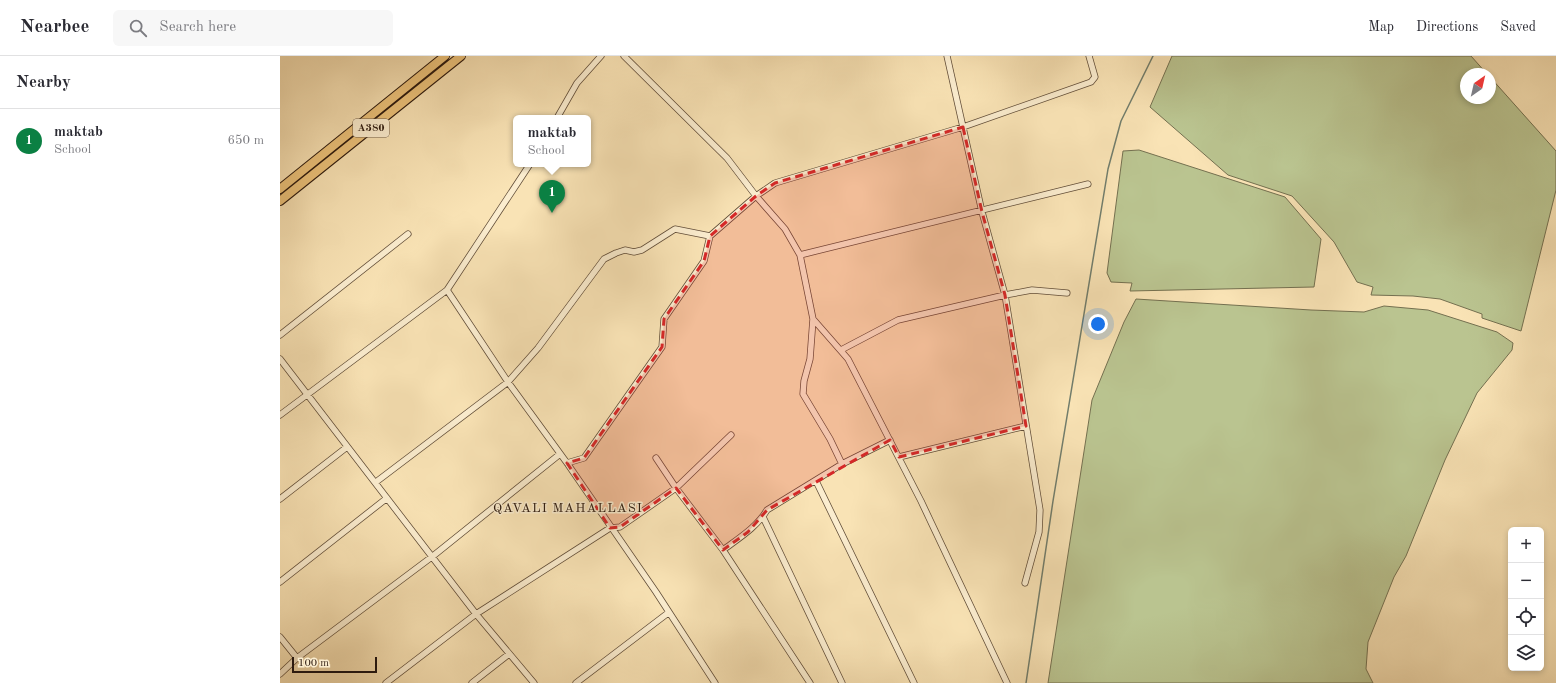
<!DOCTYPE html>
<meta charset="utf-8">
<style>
body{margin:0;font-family:"Old Standard TT",serif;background:#f7f7f7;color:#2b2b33}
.controls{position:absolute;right:12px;bottom:12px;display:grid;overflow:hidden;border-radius:6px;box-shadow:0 2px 6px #0003}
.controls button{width:36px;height:36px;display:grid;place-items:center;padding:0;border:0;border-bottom:1px solid #e1e1e2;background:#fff;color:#2b2b33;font:20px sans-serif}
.compass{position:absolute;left:1180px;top:12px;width:36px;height:36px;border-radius:50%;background:#fff;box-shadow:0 2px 6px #0003;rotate:34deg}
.scale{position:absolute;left:12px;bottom:10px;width:85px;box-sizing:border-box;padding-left:4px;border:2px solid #2e1b0f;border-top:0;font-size:11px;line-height:14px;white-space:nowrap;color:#2e1b0f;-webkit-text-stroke:3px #fbedcf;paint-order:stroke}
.you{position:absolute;left:818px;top:268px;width:14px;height:14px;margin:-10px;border:3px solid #fff;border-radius:50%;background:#1a73e8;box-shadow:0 0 0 6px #1a73e833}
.badge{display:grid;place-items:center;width:26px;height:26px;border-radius:50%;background:#0b8043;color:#fff;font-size:13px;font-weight:700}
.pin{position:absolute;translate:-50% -33px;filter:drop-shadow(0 1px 2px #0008)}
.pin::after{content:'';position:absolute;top:21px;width:14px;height:12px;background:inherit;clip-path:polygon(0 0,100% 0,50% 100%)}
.popup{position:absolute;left:233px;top:59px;width:78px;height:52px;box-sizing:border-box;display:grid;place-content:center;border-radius:6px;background:#fff;filter:drop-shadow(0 1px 3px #0005);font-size:13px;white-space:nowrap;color:#7c7c81}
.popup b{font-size:15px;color:#2b2b33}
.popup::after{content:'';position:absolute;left:50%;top:100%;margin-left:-8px;border:8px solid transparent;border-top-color:#fff}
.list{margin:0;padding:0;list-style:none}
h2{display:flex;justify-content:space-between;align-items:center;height:52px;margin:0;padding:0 16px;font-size:17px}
h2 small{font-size:13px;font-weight:400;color:#7c7c81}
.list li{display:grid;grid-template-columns:26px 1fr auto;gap:12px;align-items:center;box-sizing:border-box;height:64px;padding:0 16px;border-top:1px solid #e1e1e2}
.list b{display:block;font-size:15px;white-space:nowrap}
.list p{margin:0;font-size:13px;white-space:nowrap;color:#7c7c81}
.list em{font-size:13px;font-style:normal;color:#7c7c81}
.icon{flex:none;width:22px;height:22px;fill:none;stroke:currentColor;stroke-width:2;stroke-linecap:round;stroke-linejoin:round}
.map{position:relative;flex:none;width:1276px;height:627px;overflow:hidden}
header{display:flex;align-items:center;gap:24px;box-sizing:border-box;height:56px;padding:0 20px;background:#fff;border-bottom:1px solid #e1e1e2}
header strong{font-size:19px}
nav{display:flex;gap:22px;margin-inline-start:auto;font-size:14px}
.search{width:280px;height:36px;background:#f7f7f7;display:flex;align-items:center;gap:10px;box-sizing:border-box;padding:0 14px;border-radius:6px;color:#7c7c81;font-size:15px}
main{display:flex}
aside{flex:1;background:#fff}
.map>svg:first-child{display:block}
</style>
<header>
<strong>Nearbee</strong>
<div class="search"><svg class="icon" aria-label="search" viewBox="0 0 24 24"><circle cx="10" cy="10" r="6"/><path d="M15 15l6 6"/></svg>Search here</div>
<nav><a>Map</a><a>Directions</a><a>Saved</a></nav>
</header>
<main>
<aside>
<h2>Nearby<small></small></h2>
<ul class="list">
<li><span class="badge">1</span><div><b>maktab</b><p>School</p></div><em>650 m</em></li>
</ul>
</aside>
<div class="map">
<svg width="1276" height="627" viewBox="0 0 1276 627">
<rect width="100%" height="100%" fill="#f9e3b5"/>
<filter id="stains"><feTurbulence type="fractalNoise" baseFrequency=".005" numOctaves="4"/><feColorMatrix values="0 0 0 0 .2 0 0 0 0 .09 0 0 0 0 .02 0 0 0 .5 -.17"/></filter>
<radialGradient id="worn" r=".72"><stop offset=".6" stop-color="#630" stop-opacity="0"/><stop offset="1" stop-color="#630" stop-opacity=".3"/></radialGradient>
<path fill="#bac490" stroke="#747050" d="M 892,0 L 1191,0 L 1207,18 L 1186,18 L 1186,42 L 1210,42 L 1210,21 L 1276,95 L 1276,134 L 1241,275 L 1202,262 L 1202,258 L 1160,243 L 1133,240 L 1091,239 L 1093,231 L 1077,226 L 1054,186 L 1012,140 L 948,119 L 870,51 Z
M 859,94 L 1005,141 L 1041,183 L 1034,231 L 850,235 L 852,227 L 831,226 L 827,217 L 843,95 Z
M 856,243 L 1031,254 L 1084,256 L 1104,250 L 1148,254 L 1217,276 L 1233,287 L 1232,294 L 1197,337 L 1165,404 L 1126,500 L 1114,521 L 1088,586 L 1086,613 L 1093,627 L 768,627 L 812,344 L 844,266 Z"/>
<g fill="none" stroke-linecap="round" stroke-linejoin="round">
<path stroke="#717d6c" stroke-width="1.5" d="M 746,627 L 773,445 L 828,113 L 841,65 L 873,0"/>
<defs>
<path id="minor" d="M 344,0 L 447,102 L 476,140 L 505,173 L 520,199 L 533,263 L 568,303 L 641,445 L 727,627
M 667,0 L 702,156 L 725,239 L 760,454 L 759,476 L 745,527
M 277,62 L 297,27 L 321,0
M 520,199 L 808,128
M 167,234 L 228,326 L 287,407 L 376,536 L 435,627
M 533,263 L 530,303 L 524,325 L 523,338 L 550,383 L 562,408
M 0,279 L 128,178
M 561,294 L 618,264 L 725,239 L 752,234 L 787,237
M 0,303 L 196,558 L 254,627
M 0,359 L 167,234 L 250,108
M 619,401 L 746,370
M 376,402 L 396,432 L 443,494 L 530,627
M 287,407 L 304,402 L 382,291 L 384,263 L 424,205 L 430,180 L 476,140 L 495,127 L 683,71 L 811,26 L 815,21 L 809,0
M 536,425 L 634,627
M 96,426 L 228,326 L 258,292 L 324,203 L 336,197 L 345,194 L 354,196 L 362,194 L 395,173 L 430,180
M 0,443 L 67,391
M 483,461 L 562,627
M 443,494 C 459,482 477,471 487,454 L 562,408 L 610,384
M 0,526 L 107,442
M 0,581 L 17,602
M 0,618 L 17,602 L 153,500 L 280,398
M 106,627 L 196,558 L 330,472 L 340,471 L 396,432 L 451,379
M 192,627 L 229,598
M 296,627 L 388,557"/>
<path id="highway" d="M 0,133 L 165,0
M 0,145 L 181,0"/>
</defs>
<use href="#minor" stroke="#614d38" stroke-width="7"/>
<use href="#highway" stroke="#2e1b0f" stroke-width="10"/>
<use href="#minor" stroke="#fbedcf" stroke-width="5.5"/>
<use href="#highway" stroke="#ecc27a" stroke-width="8"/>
</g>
<path fill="#d62828" fill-opacity="0.2" stroke="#d62828" stroke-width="3" stroke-dasharray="8 5" stroke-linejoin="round" d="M 683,71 L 702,156 L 725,239 L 746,370 L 619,401 L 610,384 L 487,454 L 468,476 L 443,494 L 396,432 L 340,471 L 330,472 L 287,407 L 304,402 L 382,291 L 384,263 L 424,205 L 430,180 L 476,140 L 495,127 Z"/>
<g text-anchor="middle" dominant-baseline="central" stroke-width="3" stroke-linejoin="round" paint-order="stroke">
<rect fill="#fbedcf" stroke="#6c5a49" stroke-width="1" x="73" y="63" width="36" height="18" rx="3"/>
<g font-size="11" font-weight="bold" fill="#2e1b0f">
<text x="91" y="72">A380</text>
</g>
<g font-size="13" letter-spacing="1" fill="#2e1b0f" stroke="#fbedcf">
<text x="288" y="452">QAVALI MAHALLASI</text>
</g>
</g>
<rect width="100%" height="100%" filter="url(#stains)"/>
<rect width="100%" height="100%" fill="url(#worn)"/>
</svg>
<div class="controls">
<button>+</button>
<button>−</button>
<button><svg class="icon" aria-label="locate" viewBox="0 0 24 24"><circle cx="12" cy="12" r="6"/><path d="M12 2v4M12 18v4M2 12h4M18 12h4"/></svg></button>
<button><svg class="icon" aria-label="layers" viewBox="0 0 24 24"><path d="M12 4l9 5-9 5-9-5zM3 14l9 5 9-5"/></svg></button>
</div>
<svg class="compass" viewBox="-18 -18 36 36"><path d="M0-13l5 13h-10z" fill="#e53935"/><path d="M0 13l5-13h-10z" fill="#7c7c81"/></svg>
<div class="scale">100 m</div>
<div class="you"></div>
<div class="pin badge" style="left:272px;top:157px">1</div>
<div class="popup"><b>maktab</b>School</div>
</div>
</main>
